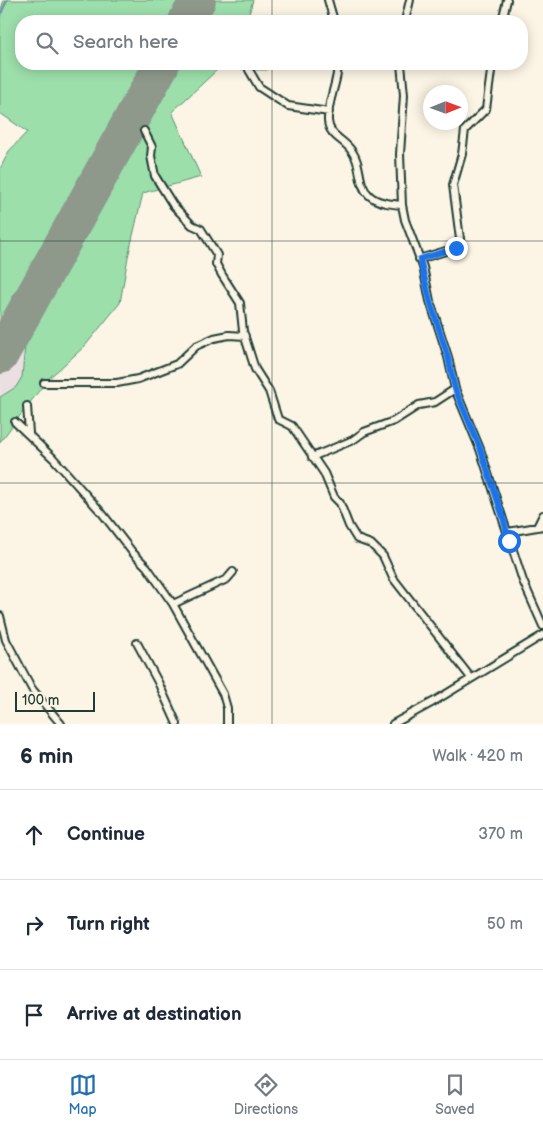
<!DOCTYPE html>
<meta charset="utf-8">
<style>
body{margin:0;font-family:"Balsamiq Sans",sans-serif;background:#f2f2f3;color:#1f2937}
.compass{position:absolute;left:423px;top:85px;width:45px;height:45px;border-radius:50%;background:#fff;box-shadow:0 2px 12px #0003;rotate:89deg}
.scale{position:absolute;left:15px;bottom:12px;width:80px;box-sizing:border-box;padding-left:5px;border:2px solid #1f3d34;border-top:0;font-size:14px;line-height:18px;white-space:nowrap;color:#1f3d34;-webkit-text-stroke:4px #fcf5e5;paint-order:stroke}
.stop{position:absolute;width:15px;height:15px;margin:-11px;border:4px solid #1a73e8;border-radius:50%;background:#fff}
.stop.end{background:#1a73e8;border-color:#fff;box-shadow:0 1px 5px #0008}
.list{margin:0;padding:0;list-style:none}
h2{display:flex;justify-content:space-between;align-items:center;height:65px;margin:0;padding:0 20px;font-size:21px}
h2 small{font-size:16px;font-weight:400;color:#747a83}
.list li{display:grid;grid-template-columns:32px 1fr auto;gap:15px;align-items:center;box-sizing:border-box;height:90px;padding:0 20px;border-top:1px solid #e0e1e3}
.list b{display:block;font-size:19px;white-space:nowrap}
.list em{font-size:16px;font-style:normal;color:#747a83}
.icon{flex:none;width:28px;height:28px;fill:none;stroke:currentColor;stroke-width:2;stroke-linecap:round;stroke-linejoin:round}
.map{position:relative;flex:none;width:543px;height:724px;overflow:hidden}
.search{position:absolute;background:#fff;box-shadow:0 2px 12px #0003;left:15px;right:15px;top:15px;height:55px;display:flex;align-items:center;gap:12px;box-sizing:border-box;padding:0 18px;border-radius:20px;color:#747a83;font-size:19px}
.sheet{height:335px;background:#fff}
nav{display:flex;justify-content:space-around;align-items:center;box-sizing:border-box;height:70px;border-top:1px solid #e0e1e3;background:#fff;font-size:14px;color:#747a83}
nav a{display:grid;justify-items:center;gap:2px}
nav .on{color:#1f6fb2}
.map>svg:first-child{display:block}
</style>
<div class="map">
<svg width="543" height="724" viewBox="0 0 543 724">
<rect width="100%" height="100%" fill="#fcf5e5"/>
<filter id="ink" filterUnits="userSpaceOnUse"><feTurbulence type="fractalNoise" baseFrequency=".02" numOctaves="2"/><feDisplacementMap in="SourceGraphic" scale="10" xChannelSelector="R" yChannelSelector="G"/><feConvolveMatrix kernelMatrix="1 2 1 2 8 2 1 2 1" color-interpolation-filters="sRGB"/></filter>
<g filter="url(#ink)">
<path fill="#ebdfe2" d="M 191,0 L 214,0 L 202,21 L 179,21 Z
M 155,64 L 179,64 L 31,329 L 25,345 L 22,377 L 16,387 L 0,397 L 0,341 Z"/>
<path fill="#9cdfab" stroke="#5e8e70" d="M 4,0 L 191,0 L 179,21 L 21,21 L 21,64 L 155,64 L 0,341 L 0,169 L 9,151 L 27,132 L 0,113 L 0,12 Z
M 214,0 L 253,0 L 247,21 L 202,21 Z
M 179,64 L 268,64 L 267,70 L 218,69 L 172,112 L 201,177 L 143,193 L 128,257 L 120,303 L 85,346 L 48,379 L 0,442 L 0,397 L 16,387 L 22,377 L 25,345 L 31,329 Z"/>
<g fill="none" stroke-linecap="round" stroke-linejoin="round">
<path stroke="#6393a5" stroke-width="2" d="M 0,16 L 7,0"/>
<path stroke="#8e998c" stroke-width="36" d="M 186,21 L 198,0
M 0,356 L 162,64"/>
<defs>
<path id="minor" d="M 328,0 L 334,21
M 405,21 L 410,0
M 502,21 L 507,0
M 338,64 C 338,83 327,101 328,121 C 329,137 346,140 353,153 C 362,166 357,184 369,195 C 377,203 391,204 402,205
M 401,64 L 404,95 L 400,154 L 402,205 L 405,220 L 423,267 L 430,301 L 448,357 L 455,389 L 480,449 L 523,581 L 543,626
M 249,70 L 259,87 L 288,106 L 329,112
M 144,131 L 152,147 L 151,156 L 155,176 L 173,205 L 192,225 L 201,229 L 217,255 L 216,264 L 222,275 L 240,303 L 243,331 L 255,369 L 269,391 L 278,419 L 292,426 L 324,473 L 334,497 L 340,503 L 349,526 L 357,539 L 371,544 L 383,556 L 393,578 L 471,678
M 419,259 L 456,248 L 460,239 L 453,185 L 462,154 L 465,130 L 486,109 L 492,64
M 44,383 L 117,383 L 138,379 L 177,364 L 196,346 L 214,338 L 229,335 L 245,336
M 27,406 L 29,433
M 15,422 L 53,458 L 102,513 L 133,553 L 147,567 L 173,604 L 223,694 L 227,708 L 227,724
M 312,457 L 353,440 L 364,432 L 394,421 L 419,405 L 435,402 L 455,389
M 537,527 L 543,515
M 508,532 L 543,526
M 173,604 L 227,579 L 233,572
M 0,616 L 6,640 L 32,689 L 61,724
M 137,643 L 158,682 L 177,724
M 393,724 L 433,702 L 543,635"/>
</defs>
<use href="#minor" stroke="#1f3d34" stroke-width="10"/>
<use href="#minor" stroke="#fcf5e5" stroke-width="6"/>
</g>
</g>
<g fill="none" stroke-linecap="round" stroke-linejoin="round" filter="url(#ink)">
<path stroke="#1a73e8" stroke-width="6" d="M 456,248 L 420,259 L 430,301 L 448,357 L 455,389 L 480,448 L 503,517 L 509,541"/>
</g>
<path fill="none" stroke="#1f3d34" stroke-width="1" stroke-opacity="0.55" d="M 272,0 L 272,21M 272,64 L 272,724M 0,241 L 543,241M 0,483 L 543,483"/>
</svg>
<svg class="compass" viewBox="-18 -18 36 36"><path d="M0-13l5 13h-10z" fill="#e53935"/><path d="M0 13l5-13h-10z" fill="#747a83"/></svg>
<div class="scale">100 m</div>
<div class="stop" style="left:509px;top:541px"></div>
<div class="stop end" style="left:456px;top:248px"></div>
<div class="search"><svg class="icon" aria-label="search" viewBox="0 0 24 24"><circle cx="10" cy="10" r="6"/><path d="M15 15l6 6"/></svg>Search here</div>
</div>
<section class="sheet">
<h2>6 min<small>Walk · 420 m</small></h2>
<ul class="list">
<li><svg class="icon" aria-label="ahead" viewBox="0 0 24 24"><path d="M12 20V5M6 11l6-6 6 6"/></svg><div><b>Continue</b></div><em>370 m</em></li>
<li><svg class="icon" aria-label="right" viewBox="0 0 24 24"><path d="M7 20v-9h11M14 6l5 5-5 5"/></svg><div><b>Turn right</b></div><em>50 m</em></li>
<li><svg class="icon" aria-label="arrive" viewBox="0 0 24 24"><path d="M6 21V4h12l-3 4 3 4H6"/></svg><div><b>Arrive at destination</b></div></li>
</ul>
</section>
<nav>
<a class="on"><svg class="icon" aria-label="map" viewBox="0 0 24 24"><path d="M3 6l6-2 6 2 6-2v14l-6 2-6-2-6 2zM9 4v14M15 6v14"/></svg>Map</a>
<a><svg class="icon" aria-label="directions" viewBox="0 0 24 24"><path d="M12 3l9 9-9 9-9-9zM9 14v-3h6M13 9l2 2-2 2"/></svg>Directions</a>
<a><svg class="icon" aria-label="saved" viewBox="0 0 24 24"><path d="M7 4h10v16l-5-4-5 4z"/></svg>Saved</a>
</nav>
